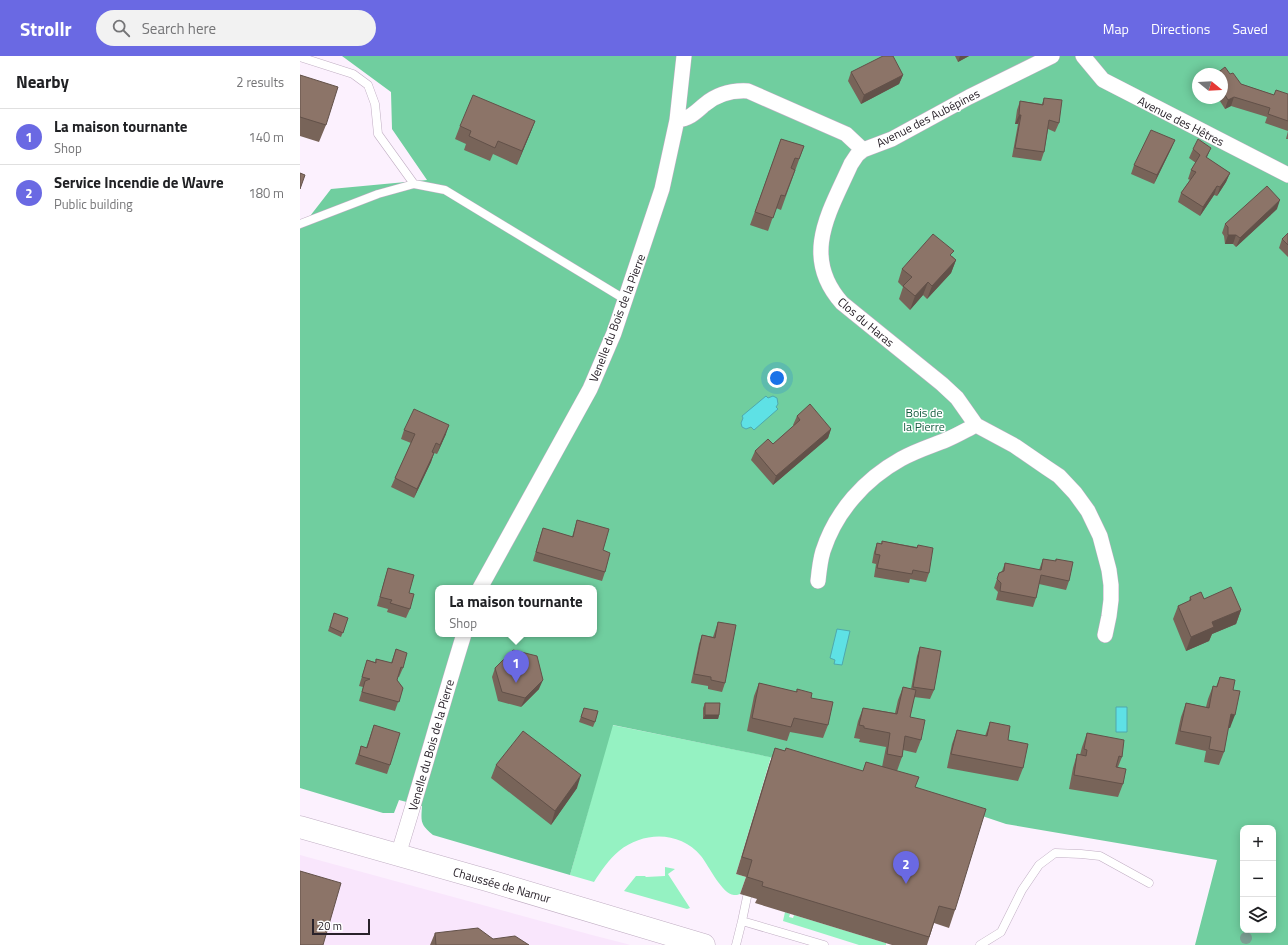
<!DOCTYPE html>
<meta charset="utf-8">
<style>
body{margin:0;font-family:"Titillium Web",sans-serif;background:#f2f2f2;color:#202124}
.controls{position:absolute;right:12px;bottom:12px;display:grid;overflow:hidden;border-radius:8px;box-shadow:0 2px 10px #0003}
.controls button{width:36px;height:36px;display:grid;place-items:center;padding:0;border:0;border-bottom:1px solid #e0e0e0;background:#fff;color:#202124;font:20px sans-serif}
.compass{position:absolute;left:892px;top:12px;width:36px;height:36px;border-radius:50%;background:#fff;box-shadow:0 2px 10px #0003;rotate:108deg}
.scale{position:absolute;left:12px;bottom:10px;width:58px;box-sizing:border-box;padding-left:4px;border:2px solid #29222a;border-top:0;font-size:11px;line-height:14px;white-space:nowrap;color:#29222a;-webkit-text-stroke:3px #fff;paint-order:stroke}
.you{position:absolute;left:477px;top:322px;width:14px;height:14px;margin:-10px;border:3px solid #fff;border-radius:50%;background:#1a73e8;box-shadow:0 0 0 6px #1a73e833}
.badge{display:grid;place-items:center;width:26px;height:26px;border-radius:50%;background:#6a69e3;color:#fff;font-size:13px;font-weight:700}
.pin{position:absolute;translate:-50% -33px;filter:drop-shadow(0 1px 2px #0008)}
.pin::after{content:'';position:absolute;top:21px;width:14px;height:12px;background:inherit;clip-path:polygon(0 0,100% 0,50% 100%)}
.popup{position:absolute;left:135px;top:529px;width:162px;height:52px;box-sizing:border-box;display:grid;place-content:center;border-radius:8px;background:#fff;filter:drop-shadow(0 1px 3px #0005);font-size:13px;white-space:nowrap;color:#757577}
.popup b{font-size:15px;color:#202124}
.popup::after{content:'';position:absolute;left:50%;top:100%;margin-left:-8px;border:8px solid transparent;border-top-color:#fff}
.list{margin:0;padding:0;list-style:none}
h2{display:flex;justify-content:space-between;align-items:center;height:52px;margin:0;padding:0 16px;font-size:17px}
h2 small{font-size:13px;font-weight:400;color:#757577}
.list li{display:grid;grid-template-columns:26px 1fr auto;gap:12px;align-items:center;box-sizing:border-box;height:56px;padding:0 16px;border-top:1px solid #e0e0e0}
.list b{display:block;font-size:15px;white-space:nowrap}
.list p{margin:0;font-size:13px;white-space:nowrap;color:#757577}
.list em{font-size:13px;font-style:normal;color:#757577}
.icon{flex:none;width:22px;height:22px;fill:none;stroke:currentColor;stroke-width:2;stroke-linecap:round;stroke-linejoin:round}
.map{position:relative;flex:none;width:988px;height:889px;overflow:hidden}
header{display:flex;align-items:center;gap:24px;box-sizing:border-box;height:56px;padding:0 20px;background:#6a69e3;color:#fff}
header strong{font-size:19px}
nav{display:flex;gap:22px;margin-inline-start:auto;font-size:14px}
.search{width:280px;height:36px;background:#f2f2f2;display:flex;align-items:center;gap:10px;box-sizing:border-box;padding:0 14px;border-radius:22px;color:#757577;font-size:15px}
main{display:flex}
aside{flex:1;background:#fff}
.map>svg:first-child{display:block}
</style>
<header>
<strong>Strollr</strong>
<div class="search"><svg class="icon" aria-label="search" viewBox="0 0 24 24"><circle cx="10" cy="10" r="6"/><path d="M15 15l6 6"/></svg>Search here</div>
<nav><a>Map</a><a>Directions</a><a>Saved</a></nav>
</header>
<main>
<aside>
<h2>Nearby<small>2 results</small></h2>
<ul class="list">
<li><span class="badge">1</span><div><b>La maison tournante</b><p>Shop</p></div><em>140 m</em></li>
<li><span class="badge">2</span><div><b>Service Incendie de Wavre</b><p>Public building</p></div><em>180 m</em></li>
</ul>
</aside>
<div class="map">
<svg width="988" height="889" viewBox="0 0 988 889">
<rect width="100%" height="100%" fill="#fcf1fe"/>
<path fill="#f9e6fc" d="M 0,799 L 292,879 L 327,888 L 330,889 L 0,889 Z"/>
<path fill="#95f2c2" d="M 312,669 L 471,701 L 436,818 L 446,821 L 440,838 C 438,839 436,839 434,839 C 422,838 409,810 401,800 C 380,775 344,775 319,795 C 309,803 301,815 294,826 L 270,819 Z
M 365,811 L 375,813 L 368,818 L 390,852 L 387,853 L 324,835 L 336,820 L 345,820 L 346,821 L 365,820 Z
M 485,856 L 490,858 L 489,861 L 493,862 L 494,859 L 586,887 L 586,889 L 559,889 L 483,865 Z"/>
<path fill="#70ce9f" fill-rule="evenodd" d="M 42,0 L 988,0 L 988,889 L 895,889 L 917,804 L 706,768 L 563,720 L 313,669 L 270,819 L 133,779 C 120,768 121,766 122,750 L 99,744 L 94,757 L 83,757 L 0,732 L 0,173 L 31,133 L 127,124 L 92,73 L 91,36 ZM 898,18 L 922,18 L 922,42 L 898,42 ZM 138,532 L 294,532 L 294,578 L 138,578 ZM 943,772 L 973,772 L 973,874 L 943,874 Z"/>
<path fill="#5ee1e5" stroke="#4ea8ad" d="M 466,340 L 468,342 L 473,340 L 477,342 L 478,348 L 476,351 L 478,353 L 454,374 L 451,371 L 446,373 L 442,371 L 441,367 L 443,362 L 442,360 Z
M 537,573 L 550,575 L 542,609 L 534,608 L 535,604 L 530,602 Z
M 816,651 L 827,651 L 827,676 L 816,676 Z"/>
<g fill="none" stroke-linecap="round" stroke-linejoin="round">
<defs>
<path id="lane" d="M 0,1 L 53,18 L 68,29 L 75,48 L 78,78 L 114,128
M 0,168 L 78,138 L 114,128 L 145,134 L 326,244
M 442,865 L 447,841
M 436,889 L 442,865 L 524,889
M 680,889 L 701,876 L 722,834 L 739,809 L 755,797 L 781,798 L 800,800 L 849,827"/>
<path id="street" d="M 783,0 L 803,24 L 988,119
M 377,64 C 389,63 395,57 404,49 C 417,38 431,34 448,35 L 546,78 L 563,94 L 592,83 L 669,41 L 752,0
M 563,94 L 557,99 L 551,108 C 530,155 500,200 542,247 L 642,328 L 657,342 L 676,369 L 715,390 L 747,412 L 759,420 L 775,437 L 788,455 L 800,480 L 809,514 L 811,529 L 811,544 L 809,560 L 805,579
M 518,525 C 519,515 520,505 523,495 C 536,455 565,423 601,403 C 615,395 631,390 646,384 C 656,380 666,374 676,369
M 180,532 L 290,333 L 314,277 L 362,133 L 377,64 L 384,0
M 98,799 C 121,726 141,652 164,578"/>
<path id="primary" d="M 0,771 L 190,825 L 404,889"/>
</defs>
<use href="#lane" stroke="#c0aec3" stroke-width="9"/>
<use href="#street" stroke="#c0aec3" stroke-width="16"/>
<use href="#primary" stroke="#c0aec3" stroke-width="23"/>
<use href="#lane" stroke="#fff" stroke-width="8"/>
<use href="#street" stroke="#fff" stroke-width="15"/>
<use href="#primary" stroke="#fff" stroke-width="22"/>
</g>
<circle fill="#7c9f94" cx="946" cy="882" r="6"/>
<path fill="#786459" d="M 655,0 L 669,0 L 658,6 Z
M 551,16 L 603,19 L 599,28 L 561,48 L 548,25 Z
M 916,18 L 930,18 L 941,28 L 974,39 L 988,38 L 988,75 L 965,67 L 967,61 L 931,50 L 925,53 L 918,42 L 922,42 L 922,18 Z
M 0,19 L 26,69 L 19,86 L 0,80 Z
M 744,42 L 759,67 L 755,76 L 748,73 L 744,96 L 741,105 L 712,101 L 718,68 L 715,68 L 717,54 L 720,45 L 742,48 Z
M 235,65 L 217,109 L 193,98 L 190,105 L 164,94 L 166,88 L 155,83 L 160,70 Z
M 988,75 L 988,83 L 986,83 Z
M 481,83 L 504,90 L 481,154 L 476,152 L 468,175 L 450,169 Z
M 875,84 L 871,93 L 854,128 L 831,118 L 834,109 Z
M 893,93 L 930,117 L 926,126 L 917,140 L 914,139 L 900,160 L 878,146 L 881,137 L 890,124 L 888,123 L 891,114 L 896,107 L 889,102 Z
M 977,153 L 936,191 L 933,188 L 925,188 L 924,180 L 922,177 L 925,168 Z
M 988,177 L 988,201 L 979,192 L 982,183 Z
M 652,200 L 656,204 L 651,217 L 627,243 L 623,239 L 610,254 L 599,243 L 603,231 L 598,226 L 602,213 Z
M 497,360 L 531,373 L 528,382 L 473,429 L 451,404 L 455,395 L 473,388 L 494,370 L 493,369 Z
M 104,374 L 146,378 L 137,398 L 134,397 L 131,406 L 114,442 L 91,431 L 95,422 L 111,387 L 101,383 Z
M 277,464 L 303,494 L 305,516 L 302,525 L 233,505 L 240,481 L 243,472 L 272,481 Z
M 582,485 L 617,491 L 618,489 L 629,517 L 626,526 L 610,523 L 609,527 L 574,521 L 576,508 L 572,507 L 574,496 L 577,487 L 581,488 Z
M 743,503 L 755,505 L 756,503 L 769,525 L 766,534 L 739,528 L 736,542 L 733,551 L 696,544 L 698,536 L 694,532 L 699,517 L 702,515 L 705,507 L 739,514 Z
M 88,512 L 109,537 L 110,553 L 106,562 L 87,556 L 88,553 L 77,550 Z
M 890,541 L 904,543 L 941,554 L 936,568 L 912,578 L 909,585 L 886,595 L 873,563 L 878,550 L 889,545 Z
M 34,557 L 48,562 L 41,581 L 28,575 Z
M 418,566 L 425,627 L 422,636 L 408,633 L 408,630 L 391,627 L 399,588 L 402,579 L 413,581 Z
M 620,591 L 634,634 L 630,643 L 614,641 L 610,661 L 621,684 L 616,697 L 603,694 L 602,701 L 597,715 L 593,714 L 615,731 L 655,854 L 649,872 L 634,867 L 627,889 L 592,889 L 455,847 L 457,843 L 440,838 L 446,821 L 436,818 L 469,709 L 475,692 L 563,715 L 566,706 L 582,711 L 586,691 L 559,686 L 560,683 L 554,682 L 558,665 L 563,652 L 595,657 L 598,644 L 603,631 L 611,633 L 617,600 Z
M 96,593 L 103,612 L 99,621 L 98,621 L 97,624 L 103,632 L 95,655 L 59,645 L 63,631 L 59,630 L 67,604 L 75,606 L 76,603 L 91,607 Z
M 195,612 L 239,633 L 221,651 L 198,645 L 192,621 Z
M 920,621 L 933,634 L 930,672 L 928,672 L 924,696 L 919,709 L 904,706 L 906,695 L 875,688 L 881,661 L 886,647 L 906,651 L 908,643 L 913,630 L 916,631 Z
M 459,627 L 496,636 L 497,633 L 511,642 L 528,669 L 523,682 L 490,676 L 487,685 L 447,675 L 454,640 Z
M 405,647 L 419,659 L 418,663 L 403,663 L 403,652 Z
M 284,652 L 295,666 L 293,671 L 279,666 Z
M 690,666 L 708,684 L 723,712 L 718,725 L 647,712 L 652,688 L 657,674 L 685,680 Z
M 74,669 L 90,709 L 87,718 L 55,708 L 61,690 L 66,692 Z
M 787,677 L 822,701 L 818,711 L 823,728 L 818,741 L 769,733 L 773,712 L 777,698 L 780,699 L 782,691 Z
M 196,709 L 277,732 L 251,769 L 191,722 Z
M 135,877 L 193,883 L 229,889 L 130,889 Z"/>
<path fill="#625149" d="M 660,0 L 669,0 L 658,6 Z
M 603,19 L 599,28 L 561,48 L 564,39 Z
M 934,41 L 931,50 L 925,53 L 928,44 Z
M 719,59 L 721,59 L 718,68 L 715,68 Z
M 235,65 L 230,78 L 217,109 L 222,95 Z
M 875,84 L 871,93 L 854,128 L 857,119 Z
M 911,92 L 907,101 L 902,110 L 906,101 Z
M 930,117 L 926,126 L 917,140 L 920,131 Z
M 917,130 L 914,139 L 900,160 L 903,151 Z
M 980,144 L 977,153 L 936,191 L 940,182 Z
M 928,179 L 936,179 L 933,188 L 925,188 Z
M 656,204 L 651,217 L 627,243 L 632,230 Z
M 628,226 L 623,239 L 610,254 L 615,240 Z
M 149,369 L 146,378 L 137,398 L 140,389 Z
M 531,373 L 528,382 L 473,429 L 476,420 Z
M 134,397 L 131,406 L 114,442 L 117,433 Z
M 941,554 L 936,568 L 912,578 L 909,585 L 886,595 L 891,581 L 912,566 Z
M 243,624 L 239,633 L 221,651 L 225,642 Z
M 931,658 L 935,659 L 930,672 L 926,672 Z
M 405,659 L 419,659 L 418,663 L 403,663 Z
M 281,719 L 277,732 L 251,769 L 255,755 Z"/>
<path fill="#8c7468" stroke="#625149" d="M 583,0 L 593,0 L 603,19 L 564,39 L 551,16 Z
M 925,11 L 930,18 L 933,17 L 941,28 L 974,39 L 976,34 L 988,38 L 988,65 L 968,58 L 970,52 L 934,41 L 928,44 L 922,34 L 922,18 L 916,18 Z
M 0,19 L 38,31 L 26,69 L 0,61 Z
M 173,39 L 235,65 L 222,95 L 198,85 L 195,92 L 169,80 L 171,75 L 160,70 Z
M 744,42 L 762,44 L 759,67 L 749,64 L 744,96 L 715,92 L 721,59 L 719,59 L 720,45 L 743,49 Z
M 851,74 L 875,84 L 857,119 L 834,109 Z
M 481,83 L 504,90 L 499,103 L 495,102 L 491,112 L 495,114 L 485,140 L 481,139 L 473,162 L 455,156 Z
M 898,83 L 911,92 L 906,101 L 930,117 L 920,131 L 917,130 L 903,151 L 881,137 L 896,116 L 891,114 L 900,99 L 893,93 Z
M 0,117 L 5,119 L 0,133 Z
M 967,130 L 980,144 L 940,182 L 936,179 L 928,179 L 928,171 L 925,168 Z
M 988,177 L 988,189 L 982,183 Z
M 633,178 L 654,195 L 650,199 L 656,204 L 632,230 L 628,226 L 615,240 L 603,230 L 612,221 L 602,213 Z
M 510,348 L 531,373 L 476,420 L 455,395 L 468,383 L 473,388 L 500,364 L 497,360 Z
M 114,353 L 149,369 L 140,389 L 136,387 L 132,396 L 134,397 L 117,433 L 95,422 L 115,378 L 104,374 Z
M 277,464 L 309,473 L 303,494 L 310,497 L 305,516 L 236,496 L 243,472 L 273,481 Z
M 582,485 L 617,492 L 618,489 L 633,492 L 629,517 L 613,514 L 612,518 L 577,512 L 580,499 L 575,498 L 577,487 L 582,488 Z
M 743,503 L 756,505 L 756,503 L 773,506 L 769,525 L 741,519 L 736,542 L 700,535 L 701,527 L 697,523 L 699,517 L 704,515 L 705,507 L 741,514 Z
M 88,512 L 114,519 L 109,537 L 114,538 L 110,553 L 90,547 L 92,544 L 80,541 Z
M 931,531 L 941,554 L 912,566 L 914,571 L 891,581 L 878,550 L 891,544 L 890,541 L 901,536 L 904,543 Z
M 34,557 L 48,562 L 43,577 L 30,571 Z
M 418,566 L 436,569 L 425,627 L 411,624 L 411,621 L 394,618 L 402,579 L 415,582 Z
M 620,591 L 641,595 L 634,634 L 613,631 Z
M 96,593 L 107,597 L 103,612 L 101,611 L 97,624 L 103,632 L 99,646 L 62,636 L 65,625 L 70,623 L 62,621 L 67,604 L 76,607 L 76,603 L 92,607 Z
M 213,594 L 237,600 L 243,624 L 225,642 L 202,636 L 195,612 Z
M 920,621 L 935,624 L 933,634 L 940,635 L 935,659 L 931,658 L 924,696 L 909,693 L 911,681 L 880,675 L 886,647 L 909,652 L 913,630 L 917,631 Z
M 459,627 L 497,636 L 497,633 L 512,637 L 511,642 L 533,646 L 528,669 L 494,662 L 491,671 L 452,662 Z
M 603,631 L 616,634 L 610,661 L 625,664 L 621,684 L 605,680 L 602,701 L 587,698 L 590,677 L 564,672 L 564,670 L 559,669 L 563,652 L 597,658 Z
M 405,647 L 420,647 L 419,659 L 405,659 Z
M 284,652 L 298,655 L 295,666 L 281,661 Z
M 690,666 L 710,670 L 708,684 L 728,688 L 723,712 L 651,698 L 657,674 L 687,680 Z
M 74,669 L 100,677 L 90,709 L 59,699 L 61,690 L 67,692 Z
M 223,675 L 281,719 L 255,755 L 196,709 Z
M 787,677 L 824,684 L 822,701 L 819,700 L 816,711 L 826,713 L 823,728 L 774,719 L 777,698 L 786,700 L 787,694 L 784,693 Z
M 475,692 L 485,695 L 486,692 L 563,715 L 566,706 L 619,721 L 615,731 L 686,753 L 655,854 L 639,850 L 629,881 L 462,830 L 463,826 L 447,821 L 452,804 L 442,801 Z
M 0,815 L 41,827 L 23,889 L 0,889 Z
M 178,872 L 193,883 L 215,880 L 229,889 L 136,889 L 135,877 Z"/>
<g text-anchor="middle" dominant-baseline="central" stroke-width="3" stroke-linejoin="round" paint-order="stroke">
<g font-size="12" fill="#29222a" stroke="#fff">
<text transform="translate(628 62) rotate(-27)">Avenue des Aubépines</text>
<text transform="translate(881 65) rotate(27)">Avenue des Hêtres</text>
<text transform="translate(317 262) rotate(-69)">Venelle du Bois de la Pierre</text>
<text transform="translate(566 266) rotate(40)">Clos du Haras</text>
<text transform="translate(131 689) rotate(-74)">Venelle du Bois de la Pierre</text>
<text transform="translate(202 829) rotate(16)">Chaussée de Namur</text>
</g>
<g font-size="12" fill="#135c3e" stroke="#fff">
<text x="624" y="356">Bois de<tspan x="624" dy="14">la Pierre</tspan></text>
</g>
</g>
</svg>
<div class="controls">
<button>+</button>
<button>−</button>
<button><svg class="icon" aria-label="layers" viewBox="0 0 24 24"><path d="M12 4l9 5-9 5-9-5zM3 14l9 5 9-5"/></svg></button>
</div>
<svg class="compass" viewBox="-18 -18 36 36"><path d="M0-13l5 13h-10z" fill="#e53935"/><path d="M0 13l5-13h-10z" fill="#757577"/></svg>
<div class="scale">20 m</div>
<div class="you"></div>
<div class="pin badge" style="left:216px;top:627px">1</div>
<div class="popup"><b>La maison tournante</b>Shop</div>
<div class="pin badge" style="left:606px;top:828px">2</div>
</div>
</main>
